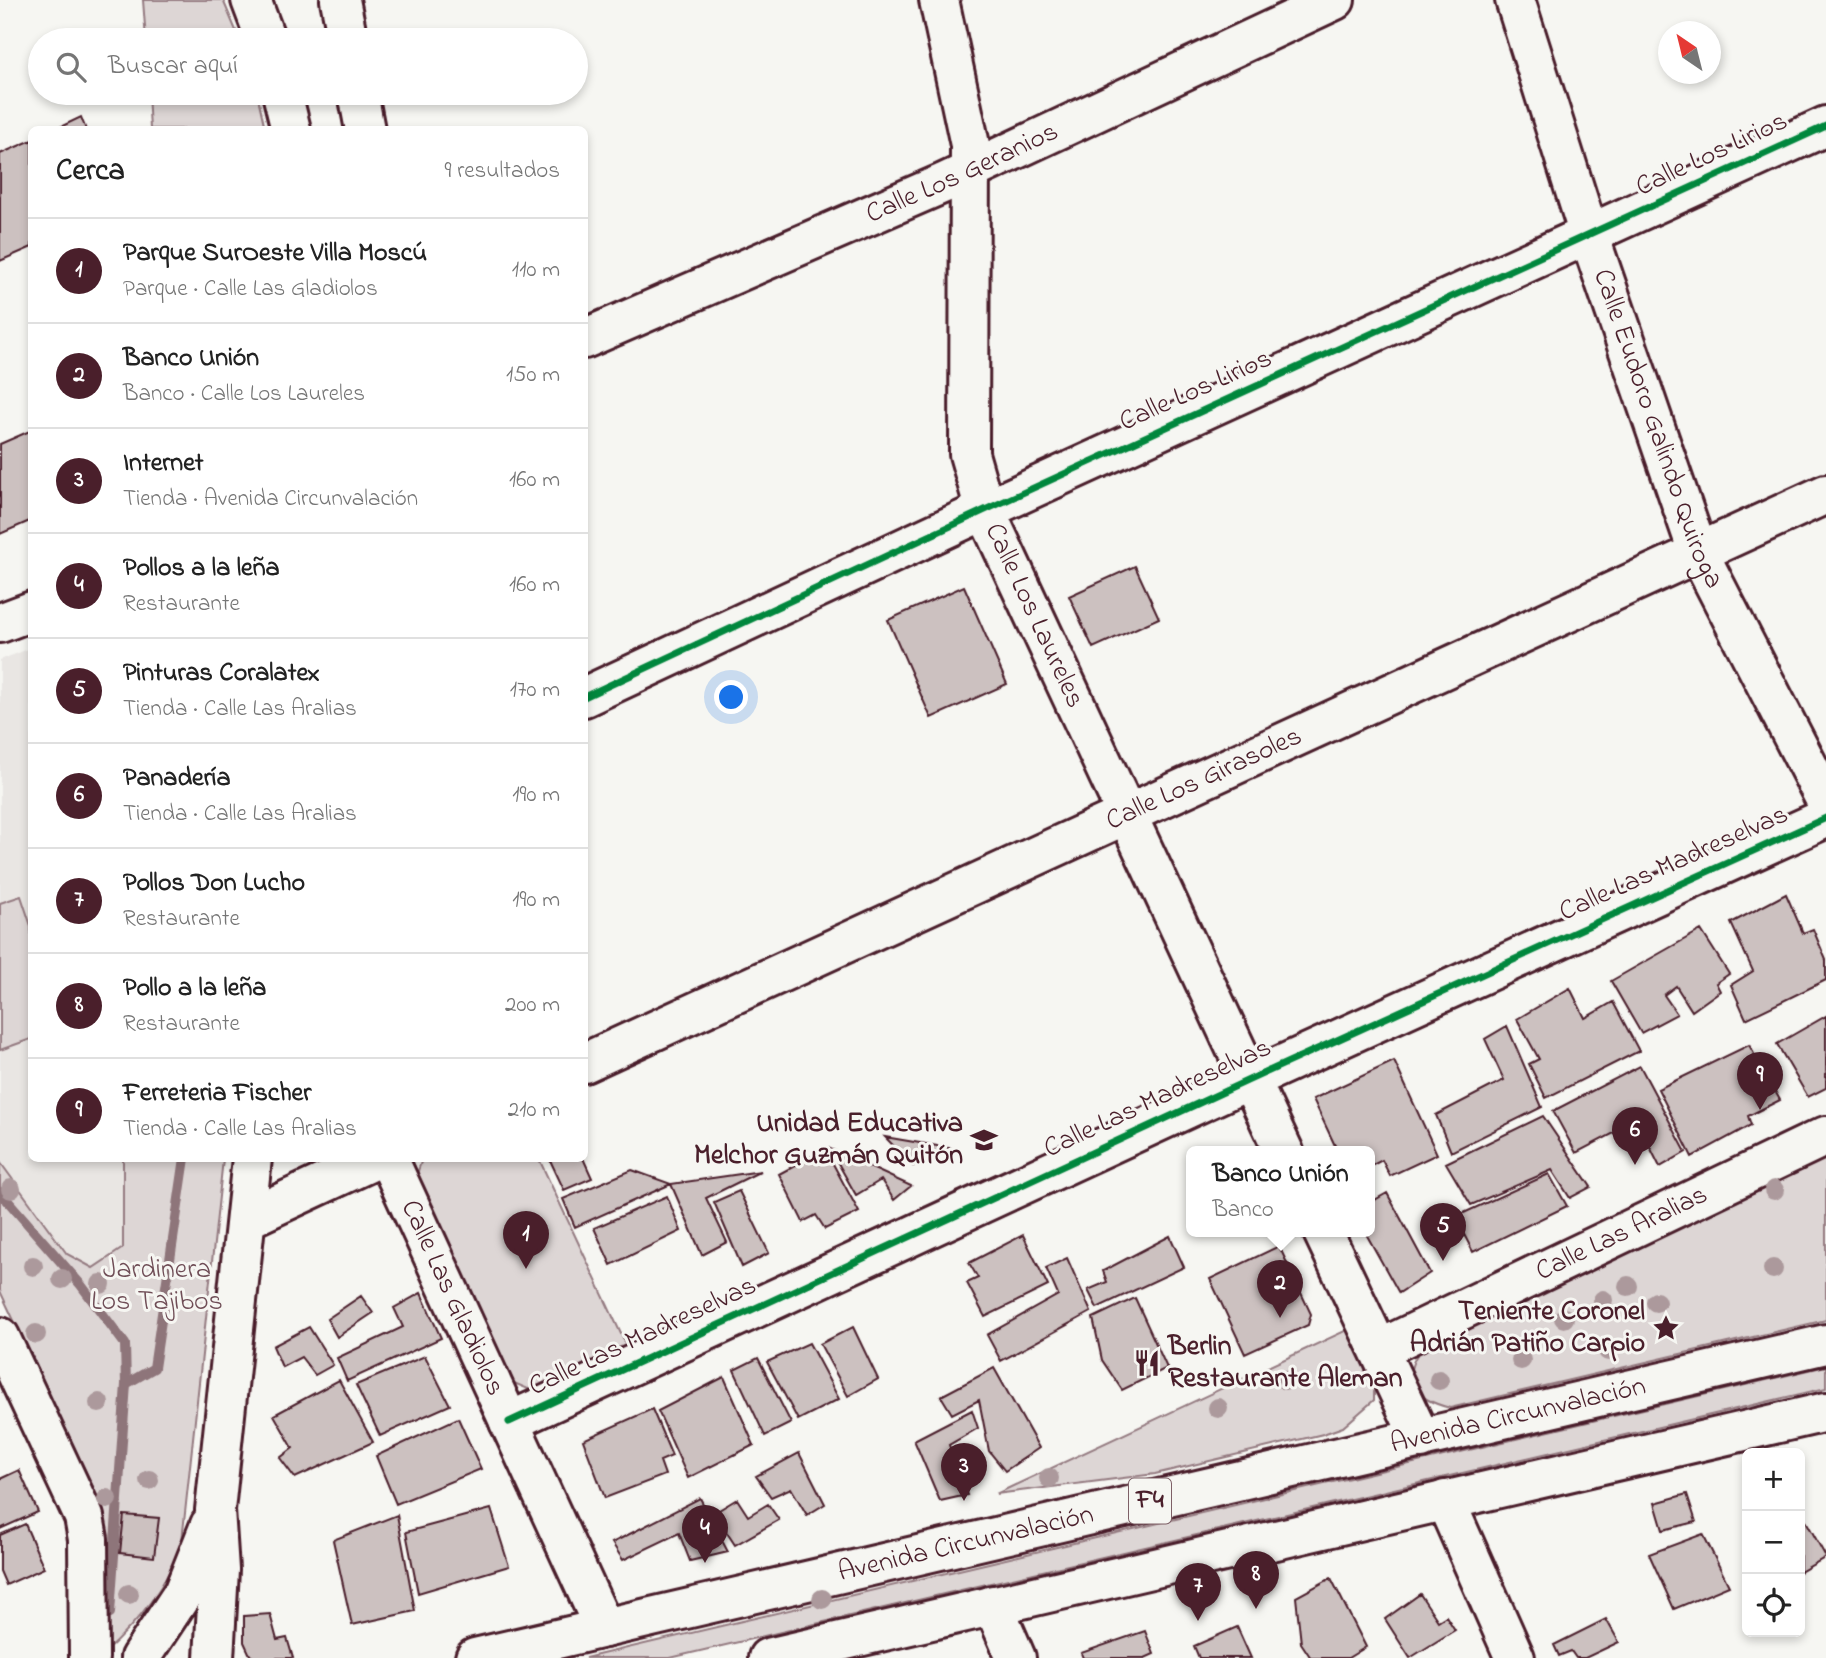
<!DOCTYPE html>
<html lang="es">
<meta charset="utf-8">
<style>
body{margin:0;font-family:"Indie Flower",sans-serif;background:#f6f6f6;color:#222}
.controls{position:absolute;right:21px;bottom:21px;display:grid;overflow:hidden;border-radius:10px;box-shadow:0 4px 10px #0003}
.controls button{width:63px;height:63px;display:grid;place-items:center;padding:0;border:0;border-bottom:2px solid #e0e0e0;background:#fff;color:#222;font:35px sans-serif}
.compass{position:absolute;left:1658px;top:21px;width:63px;height:63px;border-radius:50%;background:#fff;box-shadow:0 4px 10px #0003;rotate:325deg}
.you{position:absolute;left:732px;top:698px;width:24px;height:24px;margin:-18px;border:5px solid #fff;border-radius:50%;background:#1a73e8;box-shadow:0 0 0 10px #1a73e833}
.badge{display:grid;place-items:center;width:46px;height:46px;border-radius:50%;background:#4a1f2b;color:#fff;font-size:23px;font-weight:700}
.pin{position:absolute;translate:-50% -58px;filter:drop-shadow(0 2px 4px #0008)}
.pin::after{content:'';position:absolute;top:37px;width:24px;height:21px;background:inherit;clip-path:polygon(0 0,100% 0,50% 100%)}
.popup{position:absolute;left:1186px;top:1146px;width:189px;height:91px;box-sizing:border-box;display:grid;place-content:center;border-radius:10px;background:#fff;filter:drop-shadow(0 2px 5px #0005);font-size:23px;white-space:nowrap;color:#767676}
.popup b{font-size:26px;color:#222}
.popup::after{content:'';position:absolute;left:50%;top:100%;margin-left:-14px;border:14px solid transparent;border-top-color:#fff}
.list{margin:0;padding:0;list-style:none}
h2{display:flex;justify-content:space-between;align-items:center;height:91px;margin:0;padding:0 28px;font-size:30px}
h2 small{font-size:23px;font-weight:400;color:#767676}
.list li{display:grid;grid-template-columns:46px 1fr auto;gap:21px;align-items:center;box-sizing:border-box;height:105px;padding:0 28px;border-top:2px solid #e0e0e0}
.list b{display:block;font-size:26px;white-space:nowrap}
.list p{margin:0;font-size:23px;white-space:nowrap;color:#767676}
.list em{font-size:23px;font-style:normal;color:#767676}
.icon{flex:none;width:38px;height:38px;fill:none;stroke:currentColor;stroke-width:2;stroke-linecap:round;stroke-linejoin:round}
.map{position:relative;flex:none;width:1826px;height:1658px;overflow:hidden}
.search{position:absolute;background:#fff;box-shadow:0 4px 10px #0003;left:28px;top:28px;width:560px;height:77px;display:flex;align-items:center;gap:18px;box-sizing:border-box;padding:0 24px;border-radius:38px;color:#767676;font-size:26px}
.panel{position:absolute;background:#fff;box-shadow:0 4px 10px #0003;left:28px;top:126px;width:560px;height:1036px;border-radius:10px}
.map>svg:first-child{display:block}
</style>
<div class="map">
<svg width="1826" height="1658" viewBox="0 0 1826 1658">
<rect width="100%" height="100%" fill="#f6f6f2"/>
<filter id="ink" filterUnits="userSpaceOnUse"><feTurbulence type="fractalNoise" baseFrequency=".0143" numOctaves="2"/><feDisplacementMap in="SourceGraphic" scale="14" xChannelSelector="R" yChannelSelector="G"/><feConvolveMatrix kernelMatrix="1 2 1 2 8 2 1 2 1" color-interpolation-filters="sRGB"/></filter>
<g filter="url(#ink)">
<path fill="#e9e6e3" d="M 31,648 L 32,1158 L 123,1159 L 123,1248 L 93,1268 L 67,1255 L 0,1162 L 0,660 Z"/>
<path fill="#ddd6d5" stroke="#947a80" stroke-width="2" d="M 143,0 L 223,0 L 240,40 L 146,40 Z
M 148,93 L 257,93 L 265,129 L 150,129 Z
M 21,896 L 31,926 L 31,1039 L 0,1050 L 0,903 Z
M 1826,1156 L 1826,1320 L 1450,1408 C 1415,1399 1397,1381 1422,1347 Z
M 123,1159 L 223,1159 L 182,1541 C 167,1587 139,1621 103,1654 L 103,1523 L 94,1489 L 0,1291 L 0,1162 L 67,1254 L 93,1268 L 123,1248 Z
M 422,1159 L 539,1159 L 630,1353 L 535,1392 L 514,1383 L 422,1185 L 417,1174 Z
M 1349,1329 L 1374,1382 L 1374,1400 L 1343,1427 L 1323,1434 L 1155,1474 L 996,1494 Z
M 1826,1366 L 1826,1388 L 670,1658 L 585,1658 Z"/>
<g fill="none" stroke-linecap="round" stroke-linejoin="round">
<path stroke="#8e747a" stroke-width="10" d="M 0,1192 L 81,1285 L 125,1344 L 126,1384 L 110,1613
M 126,1384 L 154,1368 L 185,1158"/>
</g>
<path fill="#ccc1c0" stroke="#4a1f2b" stroke-width="2" d="M 81,117 L 86,130 L 54,130 Z
M 32,140 L 32,247 L 0,261 L 0,154 Z
M 32,430 L 32,520 L 0,534 L 0,444 Z
M 1135,566 L 1159,618 L 1093,648 L 1069,596 Z
M 964,586 L 1007,684 L 931,718 L 888,620 Z
M 1786,894 L 1803,933 L 1813,929 L 1826,960 L 1826,980 L 1746,1019 L 1731,985 L 1753,971 L 1731,923 Z
M 1701,930 L 1729,974 L 1716,983 L 1720,991 L 1692,1011 L 1676,986 L 1664,995 L 1677,1014 L 1641,1033 L 1611,981 Z
M 1570,988 L 1585,1018 L 1613,1002 L 1639,1051 L 1546,1098 L 1529,1064 L 1539,1059 L 1517,1019 Z
M 1826,1016 L 1826,1088 L 1808,1097 L 1777,1044 Z
M 1507,1026 L 1542,1107 L 1451,1152 L 1436,1115 L 1504,1080 L 1485,1039 Z
M 1749,1045 L 1780,1100 L 1748,1116 L 1751,1125 L 1692,1157 L 1658,1089 Z
M 1394,1061 L 1437,1154 L 1390,1176 L 1382,1160 L 1369,1167 L 1369,1152 L 1338,1152 L 1313,1099 Z
M 1640,1066 L 1686,1152 L 1660,1167 L 1637,1121 L 1576,1153 L 1553,1111 Z
M 1543,1116 L 1591,1187 L 1570,1198 L 1552,1170 L 1471,1205 L 1446,1163 Z
M 885,1137 L 949,1148 L 913,1166 Z
M 825,1149 L 859,1212 L 825,1229 L 816,1215 L 803,1222 L 779,1174 Z
M 830,1149 L 911,1186 L 894,1200 L 881,1180 L 856,1195 Z
M 549,1158 L 583,1158 L 592,1178 L 564,1190 Z
M 632,1170 L 671,1184 L 575,1227 L 563,1199 Z
M 761,1171 L 706,1198 L 727,1242 L 702,1255 L 671,1184 Z
M 1549,1174 L 1567,1206 L 1473,1252 L 1455,1217 Z
M 739,1191 L 769,1253 L 742,1267 L 714,1202 Z
M 1387,1193 L 1430,1273 L 1399,1293 L 1365,1232 L 1369,1232 L 1369,1198 L 1371,1202 Z
M 667,1196 L 681,1231 L 611,1265 L 594,1228 Z
M 1023,1235 L 1048,1286 L 985,1317 L 967,1283 L 978,1278 L 969,1263 Z
M 1170,1236 L 1184,1267 L 1097,1308 L 1088,1290 L 1107,1282 L 1103,1271 Z
M 1279,1246 L 1311,1314 L 1308,1325 L 1245,1354 L 1210,1279 Z
M 1067,1258 L 1091,1312 L 1001,1361 L 987,1335 L 1058,1295 L 1046,1268 Z
M 421,1293 L 441,1338 L 347,1381 L 337,1358 L 403,1327 L 394,1308 Z
M 361,1296 L 373,1313 L 337,1337 L 327,1319 Z
M 1135,1298 L 1167,1368 L 1122,1390 L 1102,1360 L 1093,1318 Z
M 309,1327 L 333,1365 L 315,1375 L 301,1357 L 282,1367 L 273,1346 Z
M 853,1327 L 878,1379 L 848,1396 L 820,1344 Z
M 809,1343 L 839,1399 L 798,1420 L 767,1362 Z
M 425,1356 L 450,1405 L 380,1436 L 356,1385 Z
M 758,1358 L 791,1423 L 765,1436 L 734,1370 Z
M 994,1368 L 1039,1448 L 1005,1471 L 989,1451 L 979,1400 L 952,1414 L 941,1396 Z
M 724,1377 L 754,1445 L 688,1478 L 658,1411 Z
M 339,1380 L 373,1442 L 295,1478 L 280,1458 L 293,1448 L 274,1415 Z
M 652,1409 L 672,1456 L 660,1461 L 665,1475 L 605,1498 L 583,1440 Z
M 972,1410 L 978,1428 L 949,1445 L 967,1495 L 940,1501 L 914,1440 Z
M 458,1418 L 481,1469 L 396,1504 L 376,1456 Z
M 799,1453 L 825,1504 L 807,1515 L 791,1488 L 771,1497 L 756,1476 Z
M 19,1470 L 38,1512 L 0,1529 L 0,1479 Z
M 1687,1494 L 1696,1522 L 1663,1530 L 1655,1503 Z
M 700,1498 L 728,1552 L 690,1561 L 679,1533 L 623,1560 L 612,1543 Z
M 737,1499 L 748,1516 L 768,1504 L 779,1520 L 735,1545 L 714,1513 Z
M 491,1509 L 509,1566 L 418,1593 L 406,1532 Z
M 1800,1510 L 1826,1557 L 1800,1572 Z
M 124,1515 L 159,1518 L 154,1557 L 120,1553 Z
M 397,1515 L 415,1611 L 352,1625 L 333,1540 Z
M 25,1524 L 44,1568 L 6,1585 L 0,1571 L 0,1535 Z
M 1703,1534 L 1729,1586 L 1674,1609 L 1649,1554 Z
M 1331,1578 L 1366,1647 L 1348,1658 L 1311,1658 L 1301,1643 L 1296,1597 Z
M 1420,1594 L 1438,1621 L 1446,1616 L 1455,1630 L 1410,1658 L 1385,1619 Z
M 270,1614 L 277,1640 L 287,1638 L 293,1658 L 254,1658 L 250,1655 L 244,1642 L 244,1616 Z
M 1606,1619 L 1619,1642 L 1585,1658 L 1576,1658 L 1571,1651 L 1559,1656 L 1554,1645 Z
M 1237,1627 L 1251,1658 L 1199,1658 L 1194,1646 Z
M 1145,1631 L 1154,1654 L 1145,1658 L 1083,1658 L 1081,1653 Z"/>
<g fill="none" stroke-linecap="round" stroke-linejoin="round">
<defs>
<g id="minor">
<path d="M 340,0 L 348,40"/>
<path id="s1" d="M 939,0 L 970,145 L 969,454 L 985,510 L 1284,1152"/>
<path id="s2" d="M 1515,0 L 1589,235 L 1698,552 L 1826,801"/>
<path d="M 358,93 L 365,130"/>
<path id="s3" d="M 584,339 L 944,183 L 1335,0"/>
<path d="M 0,623 L 32,611"/>
<path d="M 584,697 L 985,510 L 1826,126"/>
<path id="s4" d="M 584,1063 L 1826,494"/>
<path id="s5" d="M 388,1158 L 604,1628"/>
<path d="M 247,1219 L 378,1158"/>
<path d="M 1323,1232 L 1421,1439"/>
<path d="M 0,1337 L 84,1517 L 88,1539 L 89,1658"/>
<path id="s6" d="M 1380,1349 L 1826,1136"/>
<path d="M 509,1422 L 1249,1080 L 1826,818"/>
<path d="M 1445,1500 L 1515,1658"/>
<path d="M 993,1605 L 1016,1658"/>
</g>
<path id="major" d="M 251,0 L 266,40
M 282,93 L 291,130
M 140,1658 L 183,1593 L 210,1525
M 214,1658 L 219,1570 L 215,1510 L 252,1158"/>
<g id="highway">
<path id="s7" d="M 475,1658 L 1826,1344"/>
<path d="M 768,1658 L 1826,1412"/>
</g>
</defs>
<use href="#minor" stroke="#4a1f2b" stroke-width="44"/>
<use href="#major" stroke="#4a1f2b" stroke-width="44"/>
<use href="#highway" stroke="#4a1f2b" stroke-width="44"/>
<use href="#minor" stroke="#f6f6f2" stroke-width="38"/>
<use href="#major" stroke="#f6f6f2" stroke-width="38"/>
<use href="#highway" stroke="#f6f6f2" stroke-width="38"/>
<defs>
<path id="cycleway" d="M 584,697 L 985,510 L 1826,126
M 509,1422 L 1249,1080 L 1826,818"/>
</defs>
<use href="#cycleway" stroke="#f6f6f2" stroke-width="11"/>
<use href="#cycleway" stroke="#00873e" stroke-width="7"/>
</g>
<g fill="#ac999c">
<circle cx="11" cy="1189" r="10"/>
<circle cx="1774" cy="1190" r="10"/>
<circle cx="33" cy="1266" r="10"/>
<circle cx="1773" cy="1269" r="10"/>
<circle cx="62" cy="1279" r="10"/>
<circle cx="101" cy="1284" r="10"/>
<circle cx="1628" cy="1286" r="10"/>
<circle cx="1603" cy="1300" r="10"/>
<circle cx="1656" cy="1302" r="10"/>
<circle cx="1564" cy="1318" r="10"/>
<circle cx="36" cy="1334" r="10"/>
<circle cx="1608" cy="1351" r="10"/>
<circle cx="1521" cy="1360" r="10"/>
<circle cx="1285" cy="1380" r="10"/>
<circle cx="1439" cy="1380" r="10"/>
<circle cx="99" cy="1403" r="10"/>
<circle cx="1218" cy="1408" r="10"/>
<circle cx="1049" cy="1478" r="10"/>
<circle cx="149" cy="1480" r="10"/>
<circle cx="107" cy="1499" r="10"/>
<circle cx="129" cy="1594" r="10"/>
<circle cx="822" cy="1599" r="10"/>
</g>
</g>
<defs>
<symbol id="school-bare" viewBox="-9 -9 18 18"><path d="M0-5L7-2L0 1L-7-2ZM-4 1L0 2.5L4 1V4Q0 6-4 4Z" fill="#4a1f2b" stroke="#f6f6f2" stroke-width="2.5" paint-order="stroke"/></symbol>
<symbol id="sight-bare" viewBox="-9 -9 18 18"><path d="M0-6L1.8-2.2L6-1.7L2.9 1.2L3.7 5.4L0 3.3L-3.7 5.4L-2.9 1.2L-6-1.7L-1.8-2.2Z" fill="#4a1f2b" stroke="#f6f6f2" stroke-width="2.5" paint-order="stroke"/></symbol>
<symbol id="restaurant-bare" viewBox="-9 -9 18 18"><path d="M-5-6h1v4h1v-4h1v4h1v-4h1v5L-1.5 .5V6h-2V.5L-5-1ZM5-6V6H3V1.5H1.5Q1.5-4 5-6Z" fill="#4a1f2b" stroke="#f6f6f2" stroke-width="2.5" paint-order="stroke"/></symbol>
</defs>
<g fill-rule="evenodd">
<use href="#school-bare" x="965" y="1121" width="38" height="38"/>
<use href="#sight-bare" x="1647" y="1309" width="38" height="38"/>
<use href="#restaurant-bare" x="1128" y="1344" width="38" height="38"/>
</g>
<g text-anchor="middle" dominant-baseline="central" stroke-width="6" stroke-linejoin="round" paint-order="stroke">
<rect fill="#f6f6f2" stroke="#7e6067" stroke-width="2" x="1129" y="1478.5" width="42" height="45" rx="5"/>
<g font-size="26" font-weight="bold" fill="#4a1f2b">
<text x="1150" y="1501">F4</text>
</g>
<g font-size="28" fill="#4a1f2b" stroke="#f6f6f2">
<text transform="translate(1712 155) rotate(-25)">Calle Los Lirios</text>
<text stroke="none"><textPath href="#s3" startOffset="413">Calle Los Geranios</textPath></text>
<text transform="translate(1196 391) rotate(-24)">Calle Los Lirios</text>
<text stroke="none"><textPath href="#s2" startOffset="452">Calle Eudoro Galindo Quiroga</textPath></text>
<text stroke="none"><textPath href="#s1" startOffset="632">Calle Los Laureles</textPath></text>
<text stroke="none"><textPath href="#s4" startOffset="682">Calle Los Girasoles</textPath></text>
<text transform="translate(1674 864) rotate(-24)">Calle Las Madreselvas</text>
<text transform="translate(1158 1099) rotate(-25)">Calle Las Madreselvas</text>
<text stroke="none"><textPath href="#s6" startOffset="268">Calle Las Aralias</textPath></text>
<text stroke="none"><textPath href="#s5" startOffset="154">Calle Las Gladiolos</textPath></text>
<text transform="translate(643 1337) rotate(-25)">Calle Las Madreselvas</text>
<text stroke="none"><textPath href="#s7" startOffset="1071">Avenida Circunvalación</textPath></text>
<text stroke="none"><textPath href="#s7" startOffset="504">Avenida Circunvalación</textPath></text>
</g>
<g font-size="28" font-weight="bold" fill="#4a1f2b" stroke="#f6f6f2" text-anchor="end">
<text x="963" y="1124">Unidad Educativa<tspan x="963" dy="32">Melchor Guzmán Quitón</tspan></text>
<text x="1645" y="1312">Teniente Coronel<tspan x="1645" dy="32">Adrián Patiño Carpio</tspan></text>
<text x="1168" y="1347" text-anchor="start">Berlin<tspan x="1168" dy="32">Restaurante Aleman</tspan></text>
</g>
<g font-size="28" fill="#6f4d56" stroke="#f6f6f2">
<text x="157" y="1270">Jardinera<tspan x="157" dy="32">Los Tajibos</tspan></text>
</g>
</g>
</svg>
<div class="controls">
<button>+</button>
<button>−</button>
<button><svg class="icon" aria-label="locate" viewBox="0 0 24 24"><circle cx="12" cy="12" r="6"/><path d="M12 2v4M12 18v4M2 12h4M18 12h4"/></svg></button>
</div>
<svg class="compass" viewBox="-18 -18 36 36"><path d="M0-13l5 13h-10z" fill="#e53935"/><path d="M0 13l5-13h-10z" fill="#767676"/></svg>
<div class="you"></div>
<div class="pin badge" style="left:526px;top:1269px">1</div>
<div class="pin badge" style="left:1280px;top:1318px">2</div>
<div class="popup"><b>Banco Unión</b>Banco</div>
<div class="pin badge" style="left:964px;top:1501px">3</div>
<div class="pin badge" style="left:705px;top:1563px">4</div>
<div class="pin badge" style="left:1443px;top:1261px">5</div>
<div class="pin badge" style="left:1635px;top:1165px">6</div>
<div class="pin badge" style="left:1198px;top:1621px">7</div>
<div class="pin badge" style="left:1256px;top:1609px">8</div>
<div class="pin badge" style="left:1760px;top:1110px">9</div>
<div class="search"><svg class="icon" aria-label="search" viewBox="0 0 24 24"><circle cx="10" cy="10" r="6"/><path d="M15 15l6 6"/></svg>Buscar aquí</div>
<section class="panel">
<h2>Cerca<small>9 resultados</small></h2>
<ul class="list">
<li><span class="badge">1</span><div><b>Parque SurOeste Villa Moscú</b><p>Parque · Calle Las Gladiolos</p></div><em>110 m</em></li>
<li><span class="badge">2</span><div><b>Banco Unión</b><p>Banco · Calle Los Laureles</p></div><em>150 m</em></li>
<li><span class="badge">3</span><div><b>Internet</b><p>Tienda · Avenida Circunvalación</p></div><em>160 m</em></li>
<li><span class="badge">4</span><div><b>Pollos a la leña</b><p>Restaurante</p></div><em>160 m</em></li>
<li><span class="badge">5</span><div><b>Pinturas Coralatex</b><p>Tienda · Calle Las Aralias</p></div><em>170 m</em></li>
<li><span class="badge">6</span><div><b>Panadería</b><p>Tienda · Calle Las Aralias</p></div><em>190 m</em></li>
<li><span class="badge">7</span><div><b>Pollos Don Lucho</b><p>Restaurante</p></div><em>190 m</em></li>
<li><span class="badge">8</span><div><b>Pollo a la leña</b><p>Restaurante</p></div><em>200 m</em></li>
<li><span class="badge">9</span><div><b>Ferreteria Fischer</b><p>Tienda · Calle Las Aralias</p></div><em>210 m</em></li>
</ul>
</section>
</div>
